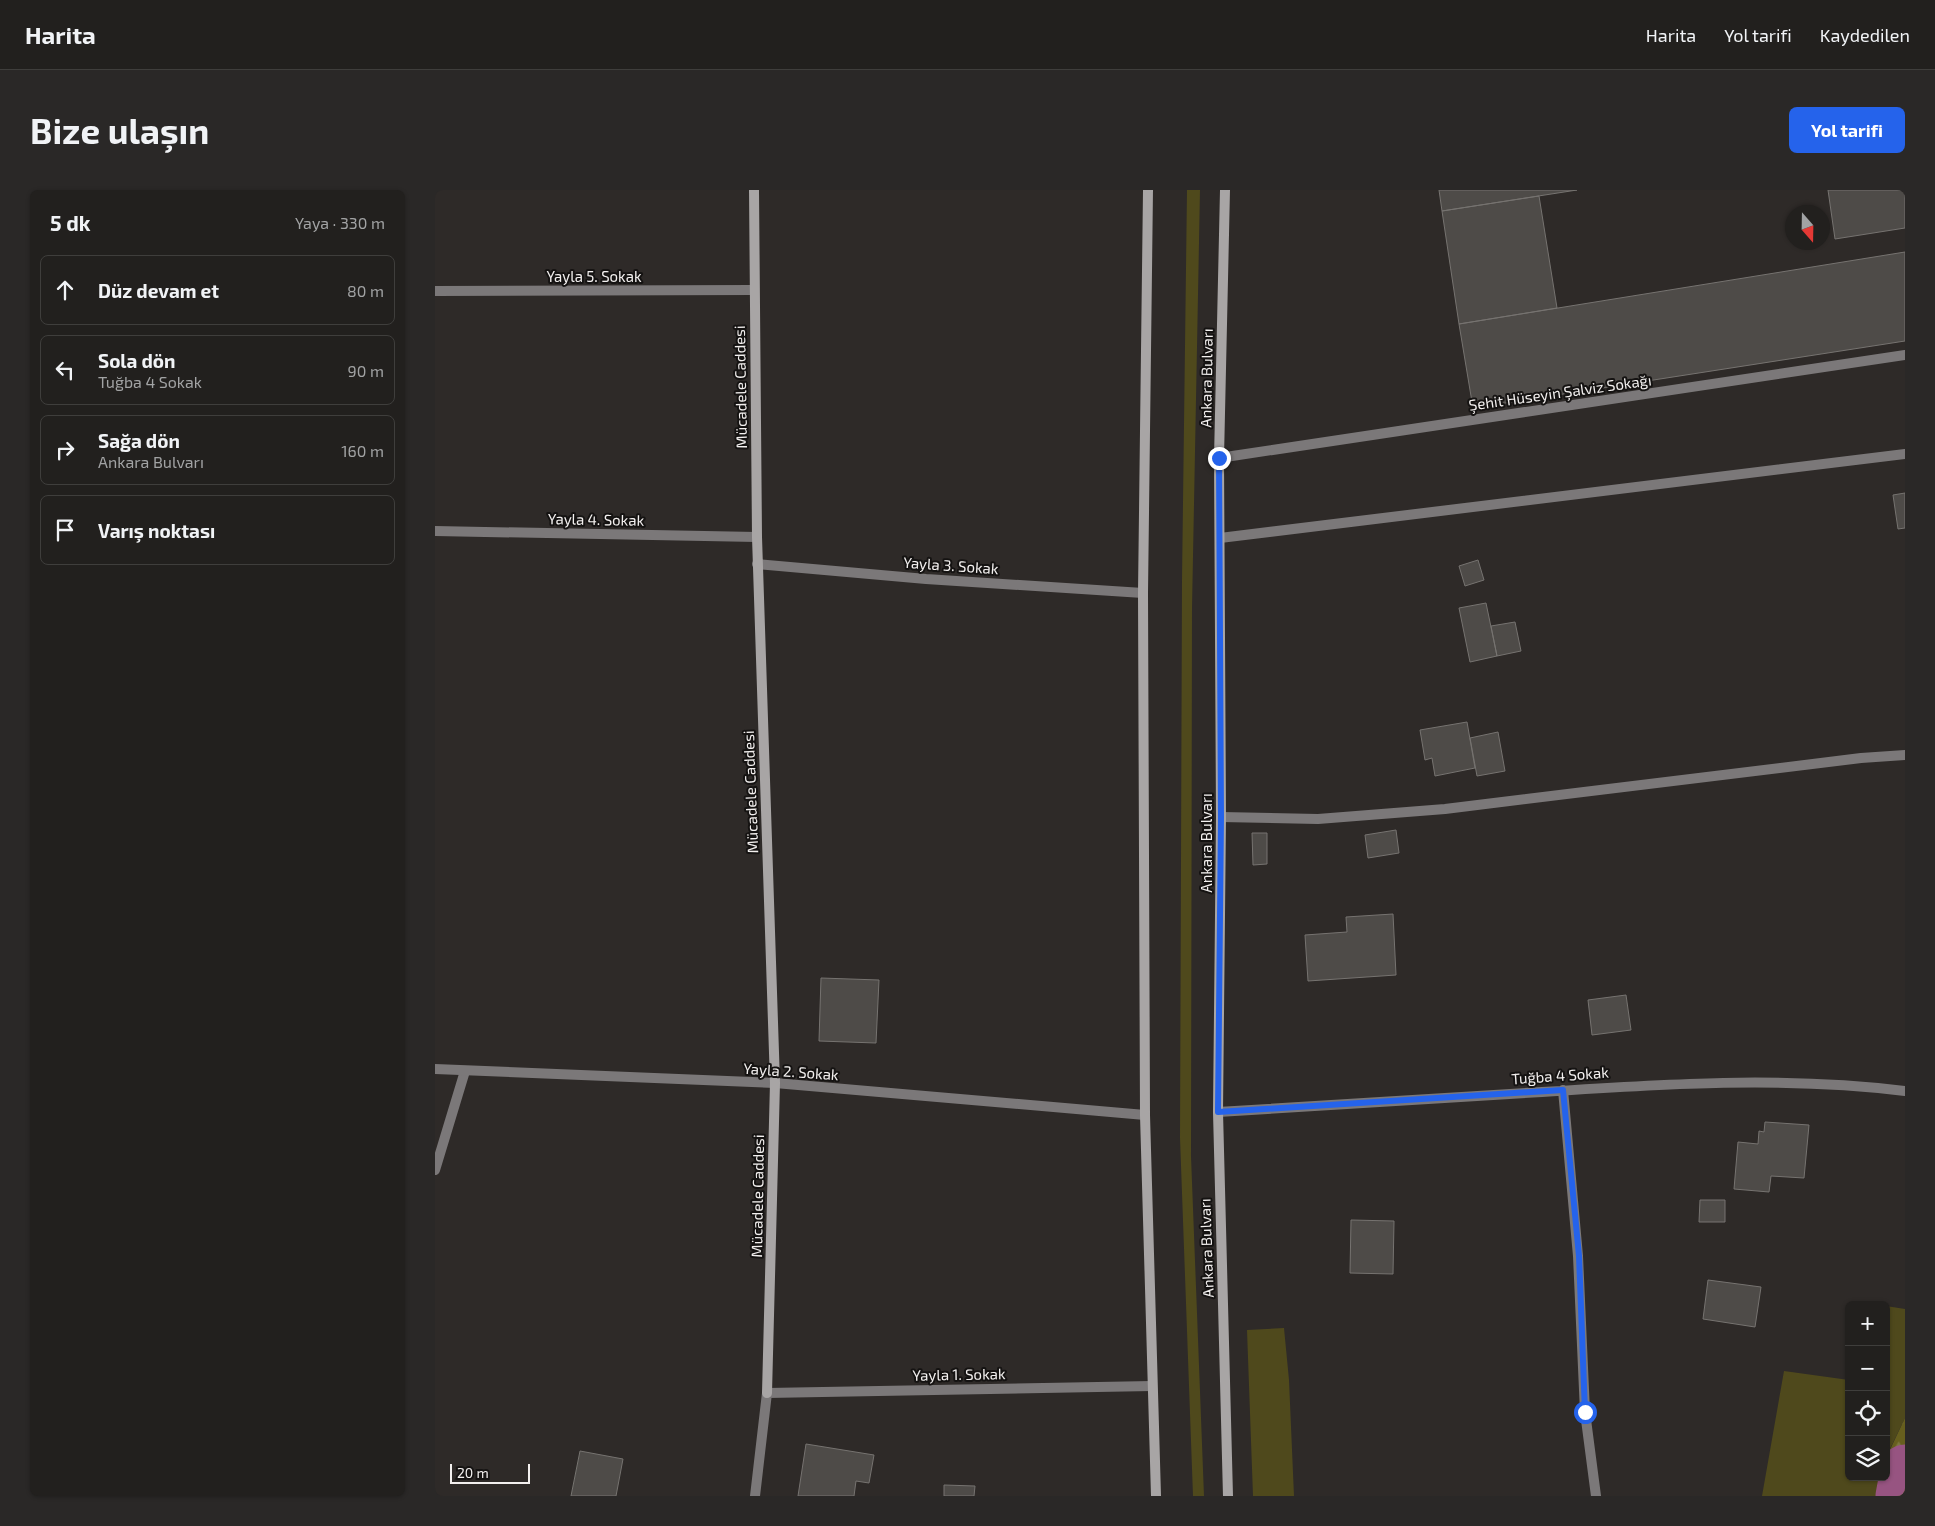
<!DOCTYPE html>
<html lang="tr">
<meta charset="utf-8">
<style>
body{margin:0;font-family:"Exo 2",sans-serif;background:#2a2827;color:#f1f3f6}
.controls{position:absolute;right:15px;bottom:15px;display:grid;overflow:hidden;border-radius:8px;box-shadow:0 1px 4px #0004}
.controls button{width:45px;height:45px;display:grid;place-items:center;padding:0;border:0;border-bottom:1px solid #3f3e3c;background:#22201e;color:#f1f3f6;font:25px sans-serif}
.compass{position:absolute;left:1350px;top:15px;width:45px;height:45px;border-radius:50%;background:#22201e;box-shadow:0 1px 4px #0004;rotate:160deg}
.scale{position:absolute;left:15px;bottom:12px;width:80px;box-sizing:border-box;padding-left:5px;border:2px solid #f3f0ef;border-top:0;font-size:14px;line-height:18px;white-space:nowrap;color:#f3f0ef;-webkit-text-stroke:4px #151312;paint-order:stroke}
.stop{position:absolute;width:15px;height:15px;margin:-11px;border:4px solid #2563eb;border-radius:50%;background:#fff}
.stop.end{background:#2563eb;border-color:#fff;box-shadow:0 1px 5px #0008}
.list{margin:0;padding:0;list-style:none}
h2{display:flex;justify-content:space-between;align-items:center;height:65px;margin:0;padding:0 20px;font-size:21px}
h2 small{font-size:16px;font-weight:400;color:#a2a3a4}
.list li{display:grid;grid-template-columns:32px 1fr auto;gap:15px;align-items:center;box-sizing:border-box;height:70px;margin:0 10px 10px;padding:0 10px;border:1px solid #3f3e3c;border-radius:8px}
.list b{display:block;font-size:19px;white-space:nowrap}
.list p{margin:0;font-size:16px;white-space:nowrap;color:#a2a3a4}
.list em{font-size:16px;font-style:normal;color:#a2a3a4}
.icon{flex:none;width:28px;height:28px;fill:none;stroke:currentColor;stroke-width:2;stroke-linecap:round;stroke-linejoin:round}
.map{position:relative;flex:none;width:1470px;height:1306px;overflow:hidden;border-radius:8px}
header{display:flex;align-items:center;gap:30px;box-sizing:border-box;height:70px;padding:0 25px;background:#22201e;border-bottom:1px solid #3f3e3c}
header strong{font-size:24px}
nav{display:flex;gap:28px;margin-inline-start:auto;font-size:18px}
.intro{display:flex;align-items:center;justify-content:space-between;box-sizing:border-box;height:120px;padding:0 30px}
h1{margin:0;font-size:35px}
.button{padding:12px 22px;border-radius:8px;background:#2563eb;color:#fff;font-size:18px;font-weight:700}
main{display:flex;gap:30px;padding:0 30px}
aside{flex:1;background:#22201e;border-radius:8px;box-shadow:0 1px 4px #0004}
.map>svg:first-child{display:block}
</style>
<header>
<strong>Harita</strong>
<nav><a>Harita</a><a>Yol tarifi</a><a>Kaydedilen</a></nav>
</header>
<div class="intro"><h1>Bize ulaşın</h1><a class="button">Yol tarifi</a></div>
<main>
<aside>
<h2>5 dk<small>Yaya · 330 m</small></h2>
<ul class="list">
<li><svg class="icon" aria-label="ahead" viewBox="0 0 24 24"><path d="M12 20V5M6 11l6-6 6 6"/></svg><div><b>Düz devam et</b></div><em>80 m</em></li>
<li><svg class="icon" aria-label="left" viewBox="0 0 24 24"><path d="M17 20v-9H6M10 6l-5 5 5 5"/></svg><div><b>Sola dön</b><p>Tuğba 4 Sokak</p></div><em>90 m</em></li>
<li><svg class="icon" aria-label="right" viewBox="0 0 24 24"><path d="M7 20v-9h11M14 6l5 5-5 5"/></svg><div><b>Sağa dön</b><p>Ankara Bulvarı</p></div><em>160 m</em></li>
<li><svg class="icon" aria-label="arrive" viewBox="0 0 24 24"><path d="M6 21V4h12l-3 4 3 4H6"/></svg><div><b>Varış noktası</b></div></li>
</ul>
</aside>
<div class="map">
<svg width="1470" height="1306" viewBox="0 0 1470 1306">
<defs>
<pattern id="forest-firs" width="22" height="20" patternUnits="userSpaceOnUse" patternTransform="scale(1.25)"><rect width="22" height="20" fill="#675f1e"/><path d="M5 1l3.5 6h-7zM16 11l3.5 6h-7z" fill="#7d763f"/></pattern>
</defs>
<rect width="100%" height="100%" fill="#2e2a28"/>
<path fill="#4f491c" d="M 752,0 L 765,0 L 757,419 L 756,966 L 769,1306 L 758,1306 L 745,948 L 747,390 Z
M 1451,1116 L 1470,1119 L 1470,1228 L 1451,1267 Z
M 849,1138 L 854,1190 L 859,1306 L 818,1306 L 812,1140 Z
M 1349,1181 L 1414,1190 L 1414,1287 L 1446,1287 L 1441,1306 L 1327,1306 Z"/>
<path fill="url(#forest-firs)" d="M 1470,1228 L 1470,1306 L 1441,1306 L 1446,1287 L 1451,1287 L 1452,1266 Z"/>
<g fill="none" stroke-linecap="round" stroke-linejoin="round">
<path stroke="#975481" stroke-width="49" d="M 1465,1306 L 1470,1279"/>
</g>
<path fill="#4e4b48" stroke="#767370" d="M 1004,0 L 1142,0 L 1007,21 Z
M 1393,0 L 1470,0 L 1470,38 L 1400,49 Z
M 1104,6 L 1122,118 L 1024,134 L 1007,21 Z
M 1470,62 L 1470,151 L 1038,218 L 1024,134 Z
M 1470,303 L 1470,338 L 1463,339 L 1458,305 Z
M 1043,370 L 1049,390 L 1030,396 L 1024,376 Z
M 1051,413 L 1062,466 L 1035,472 L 1024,418 Z
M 1080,432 L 1086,461 L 1062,466 L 1056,436 Z
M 1032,532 L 1040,578 L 1000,586 L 997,568 L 990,570 L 985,540 Z
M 1063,542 L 1070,581 L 1042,586 L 1035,548 Z
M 961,640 L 964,663 L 933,668 L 930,645 Z
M 817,643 L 832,643 L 832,674 L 818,675 Z
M 958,724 L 961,785 L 873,791 L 870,745 L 912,742 L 911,727 Z
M 386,788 L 444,790 L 441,853 L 384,851 Z
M 1191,805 L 1196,840 L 1157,845 L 1153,810 Z
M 1330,932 L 1374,935 L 1369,988 L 1336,986 L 1334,1002 L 1299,999 L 1303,952 L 1323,954 L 1324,941 L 1329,942 Z
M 1265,1010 L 1290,1010 L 1290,1032 L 1264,1032 Z
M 916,1030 L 959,1031 L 958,1084 L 915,1083 Z
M 1273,1090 L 1326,1097 L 1320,1137 L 1268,1129 Z
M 371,1254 L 439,1265 L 434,1293 L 421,1291 L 419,1306 L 363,1306 Z
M 145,1261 L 188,1269 L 181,1306 L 136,1306 Z
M 509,1295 L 540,1296 L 539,1306 L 509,1306 Z"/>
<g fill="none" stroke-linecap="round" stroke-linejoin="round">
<path stroke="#7b7879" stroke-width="10" d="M 785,348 L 1470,264
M 786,627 L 883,629 L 1010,619 L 1426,568 L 1470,565
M 0,980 L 30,881"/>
<path stroke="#7b7879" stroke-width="10" d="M 0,101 L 318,100
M 784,268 L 1470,165
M 0,341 L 322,347
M 322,374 L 491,389 L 708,403
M 0,879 L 340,893 L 710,925
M 1128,900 L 1143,1066 L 1150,1222 L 1161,1306
M 783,922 C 891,915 999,908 1107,902 C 1228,894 1349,886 1470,901
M 320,1306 L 332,1203 L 717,1196"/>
<path stroke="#a8a5a5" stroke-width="10" d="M 319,0 L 322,347 L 340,893 L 332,1203
M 713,0 L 708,403 L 710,925 L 721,1306
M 790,0 L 784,268 L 786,627 L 783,922 L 793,1306"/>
</g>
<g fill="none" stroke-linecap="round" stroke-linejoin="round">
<path stroke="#2563eb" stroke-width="6" d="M 784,268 L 786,627 L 783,922 L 1128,900 L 1144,1066 L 1150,1222"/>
</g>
<g text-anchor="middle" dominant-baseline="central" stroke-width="4" stroke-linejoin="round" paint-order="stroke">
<g font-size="15" fill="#f3f0ef" stroke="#151312">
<text x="159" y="86">Yayla 5. Sokak</text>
<text transform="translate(771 188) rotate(-89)">Ankara Bulvarı</text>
<text transform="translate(305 197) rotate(-91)">Mücadele Caddesi</text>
<text transform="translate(1125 202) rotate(-8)">Şehit Hüseyin Şalviz Sokağı</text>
<text transform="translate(161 329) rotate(1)">Yayla 4. Sokak</text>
<text transform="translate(516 375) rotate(4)">Yayla 3. Sokak</text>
<text transform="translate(315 602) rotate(-92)">Mücadele Caddesi</text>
<text transform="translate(771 653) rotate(-90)">Ankara Bulvarı</text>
<text transform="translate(356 881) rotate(4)">Yayla 2. Sokak</text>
<text transform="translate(1125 885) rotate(-4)">Tuğba 4 Sokak</text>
<text transform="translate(322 1006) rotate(-89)">Mücadele Caddesi</text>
<text transform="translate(771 1058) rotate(-92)">Ankara Bulvarı</text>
<text transform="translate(524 1184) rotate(-1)">Yayla 1. Sokak</text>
</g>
</g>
</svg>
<div class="controls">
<button>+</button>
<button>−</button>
<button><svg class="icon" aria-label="locate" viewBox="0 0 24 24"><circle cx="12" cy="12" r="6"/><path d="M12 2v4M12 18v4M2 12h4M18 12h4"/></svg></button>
<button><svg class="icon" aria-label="layers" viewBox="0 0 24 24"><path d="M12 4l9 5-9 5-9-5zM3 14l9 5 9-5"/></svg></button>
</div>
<svg class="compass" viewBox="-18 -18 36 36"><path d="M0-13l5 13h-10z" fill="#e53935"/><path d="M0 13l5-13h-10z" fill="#a2a3a4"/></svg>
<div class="scale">20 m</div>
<div class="stop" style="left:1150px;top:1222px"></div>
<div class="stop end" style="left:784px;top:268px"></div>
</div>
</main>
